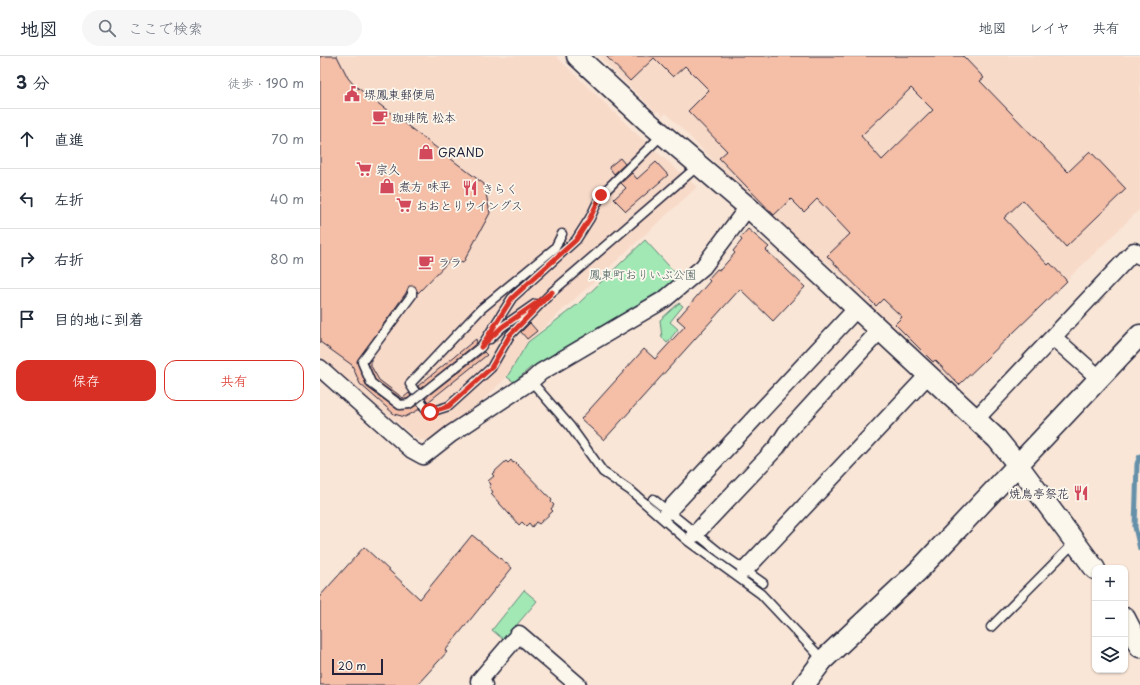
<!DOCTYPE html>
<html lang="ja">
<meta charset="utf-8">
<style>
body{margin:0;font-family:"Playpen Sans","Klee One",sans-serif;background:#f6f6f7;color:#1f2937}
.controls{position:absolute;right:12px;bottom:12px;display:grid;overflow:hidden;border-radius:8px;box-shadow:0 1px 3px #0004}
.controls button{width:36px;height:36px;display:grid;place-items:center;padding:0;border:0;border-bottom:1px solid #e0e1e3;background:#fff;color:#1f2937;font:20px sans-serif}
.scale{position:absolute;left:12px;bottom:10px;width:51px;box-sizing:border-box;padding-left:4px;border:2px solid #22223b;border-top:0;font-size:11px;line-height:14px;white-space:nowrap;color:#22223b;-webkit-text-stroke:3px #fbf7ec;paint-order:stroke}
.stop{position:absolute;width:12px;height:12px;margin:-9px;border:3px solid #d93025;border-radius:50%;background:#fff}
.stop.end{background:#d93025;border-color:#fff;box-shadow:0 1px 4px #0008}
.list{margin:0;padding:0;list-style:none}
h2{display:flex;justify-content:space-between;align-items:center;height:52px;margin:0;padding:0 16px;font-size:17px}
h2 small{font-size:13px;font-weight:400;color:#747a83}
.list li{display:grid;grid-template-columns:26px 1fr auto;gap:12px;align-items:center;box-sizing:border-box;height:60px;padding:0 16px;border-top:1px solid #e0e1e3}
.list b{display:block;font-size:15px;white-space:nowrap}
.list em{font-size:13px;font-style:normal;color:#747a83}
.actions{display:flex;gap:8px;padding:12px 16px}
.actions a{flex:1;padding:9px 0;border:1px solid #d93025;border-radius:12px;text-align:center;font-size:14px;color:#d93025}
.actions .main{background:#d93025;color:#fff}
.icon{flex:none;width:22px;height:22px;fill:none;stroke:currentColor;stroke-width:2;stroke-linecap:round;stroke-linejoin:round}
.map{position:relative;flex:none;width:820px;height:629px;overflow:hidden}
header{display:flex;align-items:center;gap:24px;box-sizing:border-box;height:56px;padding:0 20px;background:#fff;border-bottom:1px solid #e0e1e3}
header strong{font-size:19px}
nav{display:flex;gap:22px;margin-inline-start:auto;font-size:14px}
.search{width:280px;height:36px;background:#f6f6f7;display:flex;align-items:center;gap:10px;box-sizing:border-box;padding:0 14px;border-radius:22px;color:#747a83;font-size:15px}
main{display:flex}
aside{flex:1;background:#fff}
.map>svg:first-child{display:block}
</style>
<header>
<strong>地図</strong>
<div class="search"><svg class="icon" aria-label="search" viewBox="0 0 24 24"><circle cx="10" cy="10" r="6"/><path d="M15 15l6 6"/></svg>ここで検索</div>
<nav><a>地図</a><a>レイヤ</a><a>共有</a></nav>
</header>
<main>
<aside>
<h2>3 分<small>徒歩 · 190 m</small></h2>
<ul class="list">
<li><svg class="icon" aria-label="ahead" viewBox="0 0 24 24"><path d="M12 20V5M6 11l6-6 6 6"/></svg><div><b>直進</b></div><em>70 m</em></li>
<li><svg class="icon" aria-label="left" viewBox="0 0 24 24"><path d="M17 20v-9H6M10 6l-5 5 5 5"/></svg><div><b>左折</b></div><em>40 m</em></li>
<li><svg class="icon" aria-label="right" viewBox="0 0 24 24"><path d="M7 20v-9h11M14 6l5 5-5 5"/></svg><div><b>右折</b></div><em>80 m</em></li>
<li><svg class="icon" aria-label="arrive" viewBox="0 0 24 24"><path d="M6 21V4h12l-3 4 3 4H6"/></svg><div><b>目的地に到着</b></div></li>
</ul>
<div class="actions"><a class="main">保存</a><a>共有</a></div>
</aside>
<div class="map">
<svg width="820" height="629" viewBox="0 0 820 629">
<rect width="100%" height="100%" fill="#f9e6d7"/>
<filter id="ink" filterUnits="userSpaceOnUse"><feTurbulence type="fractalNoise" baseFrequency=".025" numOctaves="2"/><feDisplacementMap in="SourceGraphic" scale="8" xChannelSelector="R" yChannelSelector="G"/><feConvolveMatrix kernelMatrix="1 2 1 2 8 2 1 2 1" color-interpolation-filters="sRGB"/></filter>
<g filter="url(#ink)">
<path fill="#f8dac9" d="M 0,0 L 236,0 L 321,82 L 377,131 L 208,286 L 187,321 L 161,346 L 113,384 L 99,384 L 31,329 L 0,300 Z
M 278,0 L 820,0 L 820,153 L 636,332 L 527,230 L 526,223 L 504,204 L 488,199 L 346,57 L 343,60 L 339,55 L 336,56 Z"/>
<path fill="#a1e8b4" stroke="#628578" d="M 325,184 L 359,221 L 350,229 L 210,312 L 194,326 L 187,321 L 208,286 L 258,248 Z
M 359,247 L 363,250 L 350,266 L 358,273 L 347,287 L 342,282 L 340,264 Z
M 204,534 L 217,545 L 184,584 L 172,574 Z"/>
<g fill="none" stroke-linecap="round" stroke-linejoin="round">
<path stroke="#6590a9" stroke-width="5" d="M 820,400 L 817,408 L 815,471 L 820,493"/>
</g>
<path fill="#f4bea7" stroke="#22223b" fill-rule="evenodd" d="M 0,0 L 17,0 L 28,22 L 34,29 L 164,128 L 170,157 L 143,207 L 131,203 L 98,237 L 95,230 L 89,230 L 86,237 L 37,305 L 47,331 L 77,353 L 90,353 L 97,349 L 100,353 L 85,361 L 74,358 L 48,335 L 40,328 L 32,309 L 0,286 Z
M 286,0 L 643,0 L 664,22 L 660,25 L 748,116 L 770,95 L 806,133 L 746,191 L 703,144 L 684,162 L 728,209 L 730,207 L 747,225 L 639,329 L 615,304 L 613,306 L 575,268 L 582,261 L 563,243 L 556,250 L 507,200 L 530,178 L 497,143 L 484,156 L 471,143 L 454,159 L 399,102 L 407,95 L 368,55 L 389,34 L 365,10 L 353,21 L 334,2 L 310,25 ZM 591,32 L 613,54 L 562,104 L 541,80 Z
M 300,102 L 305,108 L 294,118 L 289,111 Z
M 336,106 L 348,119 L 306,155 L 294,143 L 306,132 L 301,127 L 312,117 L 317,123 Z
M 428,173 L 449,191 L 446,194 L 485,231 L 453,265 L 420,233 L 284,384 L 261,363 L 324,293 L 335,303 L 365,270 L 357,263 L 390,225 L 388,223 L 397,213 L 400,214 L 415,197 L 413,195 L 422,184 L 420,182 Z
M 210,267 L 217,275 L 207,283 L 201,276 Z
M 156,283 L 157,287 L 100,333 L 98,330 Z
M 164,296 L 167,299 L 108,346 L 105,342 Z
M 51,303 L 51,310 L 59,324 L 83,342 L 89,337 L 91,340 L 87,343 L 82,343 L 55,324 L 48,307 Z
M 191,404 L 193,407 L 195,406 L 232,444 L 231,446 L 234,449 L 231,453 L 233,455 L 219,468 L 216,466 L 212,471 L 209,467 L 206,470 L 202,466 L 199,469 L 171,438 L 173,436 L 169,431 L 171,428 L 168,425 L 174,420 L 172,418 L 186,405 L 188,407 Z
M 152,479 L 192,512 L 125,595 L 127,596 L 97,629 L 0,629 L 0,540 L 44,491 L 100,543 Z"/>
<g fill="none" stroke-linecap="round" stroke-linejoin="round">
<defs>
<path id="service" d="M 242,178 L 235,192 L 161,253 L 90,328 L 106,353 L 110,356 L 129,350 L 171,312 L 190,279 L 232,236 L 379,109
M 170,283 L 182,271 L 215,248
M 161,291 L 192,242 L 256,184 L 270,162 L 281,139 L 343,78
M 211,325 L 250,370 L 283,416 L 311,435 L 368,485 L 441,538 L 503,604
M 333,443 L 399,496 L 443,527
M 671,571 L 755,486"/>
<path id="minor" d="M 733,281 L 779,322
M 0,312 L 92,394 L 103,400 L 131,378 L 211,325 L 221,316 L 345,243 L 383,211 L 428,151
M 655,364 L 814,195 L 820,200
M 348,455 L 537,252
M 375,478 L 457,391 L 466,377 L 560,274
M 425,514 L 608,319
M 164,629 L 159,625 L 199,578 L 258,629"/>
<path id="tertiary" d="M 257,0 L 327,65 L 428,151 L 677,383 L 698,409 L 775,513
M 805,562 L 820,591
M 484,629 L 503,604 L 598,515 L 820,279"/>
</defs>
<use href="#service" stroke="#22223b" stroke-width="11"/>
<use href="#minor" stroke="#22223b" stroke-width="19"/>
<use href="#tertiary" stroke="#22223b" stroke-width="23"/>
<use href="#service" stroke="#fbf7ec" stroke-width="8"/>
<use href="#minor" stroke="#fbf7ec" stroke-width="16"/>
<use href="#tertiary" stroke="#fbf7ec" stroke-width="20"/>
<defs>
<path id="service-bridge" d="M 92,235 L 92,239 L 42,306 L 51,327 L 80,349 L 89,348 L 161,291"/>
</defs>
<use href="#service-bridge" stroke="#22223b" stroke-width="11" stroke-linecap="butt"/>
<use href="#service-bridge" stroke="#fbf7ec" stroke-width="8"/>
</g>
</g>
<g fill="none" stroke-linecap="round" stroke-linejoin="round" filter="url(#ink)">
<path stroke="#d93025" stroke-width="5" d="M 110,356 L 129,350 L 171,312 L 190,279 L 232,236 L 182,271 L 161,291 L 192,242 L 256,184 L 270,162 L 281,139"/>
</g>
<defs>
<symbol id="civic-bare" viewBox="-9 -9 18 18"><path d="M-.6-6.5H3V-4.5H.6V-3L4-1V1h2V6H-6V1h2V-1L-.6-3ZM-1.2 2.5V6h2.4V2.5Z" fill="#d1495b" stroke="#fbf7ec" stroke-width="2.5" paint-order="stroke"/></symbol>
<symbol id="cafe-bare" viewBox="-9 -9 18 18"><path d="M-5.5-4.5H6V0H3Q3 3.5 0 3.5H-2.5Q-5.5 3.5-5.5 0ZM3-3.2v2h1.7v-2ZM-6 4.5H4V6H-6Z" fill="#d1495b" stroke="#fbf7ec" stroke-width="2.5" paint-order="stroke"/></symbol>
<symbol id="shop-bare" viewBox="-9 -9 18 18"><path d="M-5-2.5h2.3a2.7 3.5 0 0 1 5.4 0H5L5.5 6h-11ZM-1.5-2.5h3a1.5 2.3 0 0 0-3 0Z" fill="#d1495b" stroke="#fbf7ec" stroke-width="2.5" paint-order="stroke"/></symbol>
<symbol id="supermarket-bare" viewBox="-9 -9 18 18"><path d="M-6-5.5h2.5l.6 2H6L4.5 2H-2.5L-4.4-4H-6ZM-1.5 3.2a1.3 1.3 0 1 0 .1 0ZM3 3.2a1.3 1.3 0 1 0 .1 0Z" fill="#d1495b" stroke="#fbf7ec" stroke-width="2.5" paint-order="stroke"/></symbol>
<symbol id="restaurant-bare" viewBox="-9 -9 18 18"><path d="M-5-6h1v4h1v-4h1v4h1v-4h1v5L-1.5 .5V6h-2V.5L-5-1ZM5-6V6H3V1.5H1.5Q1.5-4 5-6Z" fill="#d1495b" stroke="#fbf7ec" stroke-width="2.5" paint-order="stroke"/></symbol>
</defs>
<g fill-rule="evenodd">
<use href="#civic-bare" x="21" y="27" width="22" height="22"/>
<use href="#cafe-bare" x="49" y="50" width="22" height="22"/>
<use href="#shop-bare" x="95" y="85" width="22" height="22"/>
<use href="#supermarket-bare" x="33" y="102" width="22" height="22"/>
<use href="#shop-bare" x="56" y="119" width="22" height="22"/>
<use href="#restaurant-bare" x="139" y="121" width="22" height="22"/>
<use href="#supermarket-bare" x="73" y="138" width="22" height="22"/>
<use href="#cafe-bare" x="95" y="195" width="22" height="22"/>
<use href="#restaurant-bare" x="750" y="426" width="22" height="22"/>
</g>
<g text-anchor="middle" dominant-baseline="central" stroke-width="3.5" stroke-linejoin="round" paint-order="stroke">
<g font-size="12" fill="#22223b" stroke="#fbf7ec" text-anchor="start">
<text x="44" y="38">堺鳳東郵便局</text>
<text x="72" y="61">珈琲院 松本</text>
<text x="118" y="96">GRAND</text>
<text x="56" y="113">宗久</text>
<text x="79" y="130">煮方 味平</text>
<text x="162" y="132">きらく</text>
<text x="96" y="149">おおとりウイングス</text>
<text x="118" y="206">ララ</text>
<text x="749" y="437" text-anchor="end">焼鳥亭祭花</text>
</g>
<g font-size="12" fill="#485d5f" stroke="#fbf7ec">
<text x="323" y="218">鳳東町おりいぶ公園</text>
</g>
</g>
</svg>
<div class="controls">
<button>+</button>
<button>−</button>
<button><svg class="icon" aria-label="layers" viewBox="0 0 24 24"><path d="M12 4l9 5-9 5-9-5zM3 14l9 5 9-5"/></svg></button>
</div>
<div class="scale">20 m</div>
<div class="stop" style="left:110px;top:356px"></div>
<div class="stop end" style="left:281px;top:139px"></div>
</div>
</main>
